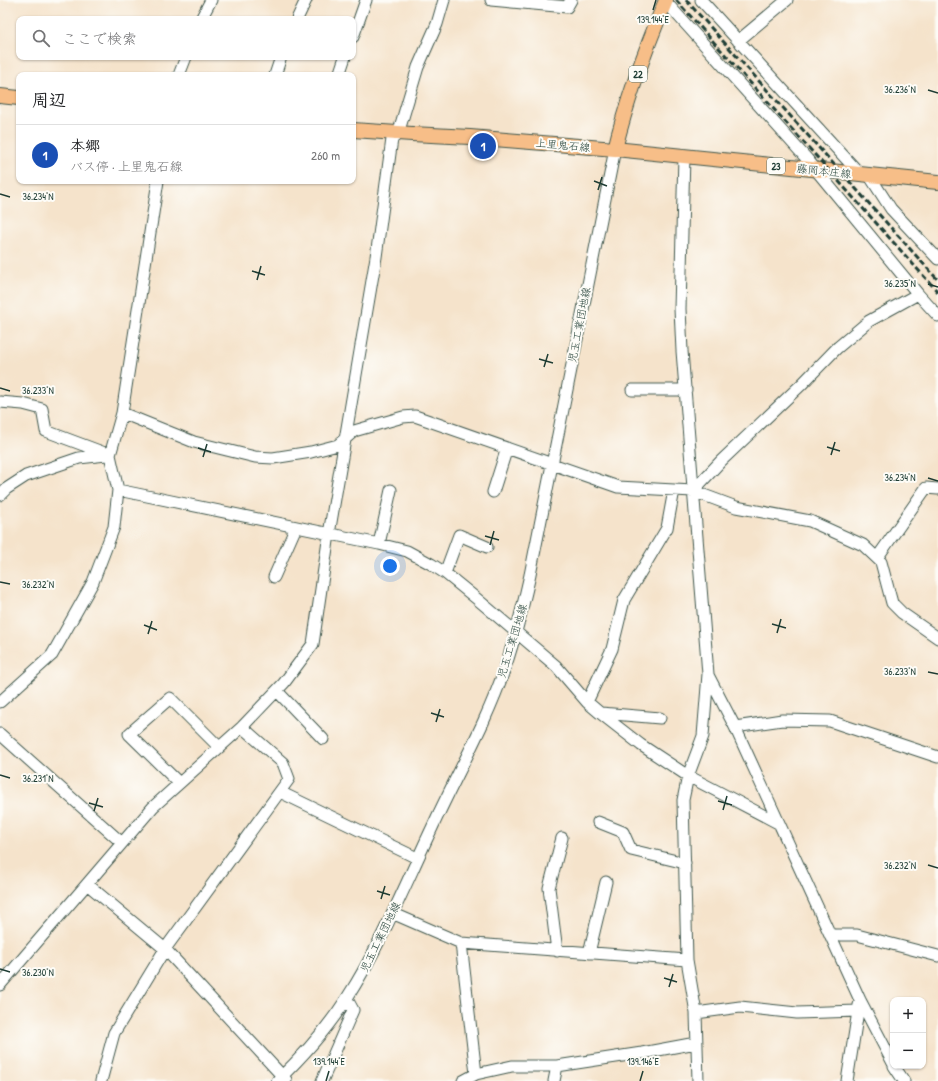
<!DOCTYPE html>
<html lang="ja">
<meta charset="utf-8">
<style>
body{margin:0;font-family:"Patrick Hand","Klee One",sans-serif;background:#f6f6f6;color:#202124}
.controls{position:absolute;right:12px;bottom:12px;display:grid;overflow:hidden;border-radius:8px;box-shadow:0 1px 3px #0004}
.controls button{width:36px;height:36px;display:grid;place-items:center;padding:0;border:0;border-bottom:1px solid #e0e0e0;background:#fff;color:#202124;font:20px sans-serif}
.you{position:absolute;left:390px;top:566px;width:14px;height:14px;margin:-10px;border:3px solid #fff;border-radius:50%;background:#1a73e8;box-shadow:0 0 0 6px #1a73e833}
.badge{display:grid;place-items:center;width:26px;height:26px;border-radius:50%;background:#0f766e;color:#fff;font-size:13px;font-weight:700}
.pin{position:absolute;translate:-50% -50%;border:2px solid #fff;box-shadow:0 1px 4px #0006}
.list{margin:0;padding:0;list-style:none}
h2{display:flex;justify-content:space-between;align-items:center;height:52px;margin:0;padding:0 16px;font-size:17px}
h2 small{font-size:13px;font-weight:400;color:#757577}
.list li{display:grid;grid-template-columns:26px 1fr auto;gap:12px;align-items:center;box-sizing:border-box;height:60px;padding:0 16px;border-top:1px solid #e0e0e0}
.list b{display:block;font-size:15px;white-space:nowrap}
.list p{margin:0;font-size:13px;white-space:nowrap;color:#757577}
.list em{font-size:13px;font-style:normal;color:#757577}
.icon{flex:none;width:22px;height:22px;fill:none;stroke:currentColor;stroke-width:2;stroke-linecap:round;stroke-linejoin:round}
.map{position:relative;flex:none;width:938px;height:1081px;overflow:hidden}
.search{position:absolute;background:#fff;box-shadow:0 1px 3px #0004;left:16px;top:16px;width:340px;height:44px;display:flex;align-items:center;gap:10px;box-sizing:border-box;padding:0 14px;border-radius:8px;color:#757577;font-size:15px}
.panel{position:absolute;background:#fff;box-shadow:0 1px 3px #0004;left:16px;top:72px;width:340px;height:112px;border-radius:8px}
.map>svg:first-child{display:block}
</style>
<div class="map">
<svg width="938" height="1081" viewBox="0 0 938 1081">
<rect width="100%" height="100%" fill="#fdfcf7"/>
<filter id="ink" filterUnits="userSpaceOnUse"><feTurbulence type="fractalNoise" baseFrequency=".025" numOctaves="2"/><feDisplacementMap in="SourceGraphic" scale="8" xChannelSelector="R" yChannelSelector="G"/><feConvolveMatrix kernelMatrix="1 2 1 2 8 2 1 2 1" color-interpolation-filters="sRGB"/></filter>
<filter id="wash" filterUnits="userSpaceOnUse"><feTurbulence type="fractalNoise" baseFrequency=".012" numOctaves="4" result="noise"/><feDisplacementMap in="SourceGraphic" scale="16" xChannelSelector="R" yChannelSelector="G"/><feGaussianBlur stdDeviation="0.9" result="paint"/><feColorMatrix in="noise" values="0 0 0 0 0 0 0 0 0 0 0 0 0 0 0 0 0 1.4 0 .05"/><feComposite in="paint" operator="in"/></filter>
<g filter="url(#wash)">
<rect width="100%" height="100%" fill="#f5e3cb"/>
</g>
<g filter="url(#ink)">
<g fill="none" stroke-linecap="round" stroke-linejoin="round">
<defs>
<path id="minor" d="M 491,0 L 567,7 L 571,0
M 701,0 L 860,174
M 665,1 L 807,159 L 918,294 L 938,316
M 201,19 L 211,0
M 297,19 L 306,0
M 353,37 L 366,0
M 738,41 L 787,0
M 179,75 L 186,57
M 275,75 L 281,57
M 339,75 L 345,57
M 684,156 L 680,309 L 682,351 L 708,674 L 703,736 L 688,776 L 683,800 L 687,960 L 696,1013 L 698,1081
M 869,175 L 891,209 L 938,259
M 632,390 L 686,390
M 0,402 L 23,404 L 42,409 L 46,431 L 110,455
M 122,413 L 194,442 L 255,457 L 273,458 L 311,452 L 338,445 L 354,431 L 403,417 L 415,416 L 618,487 L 693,491 L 736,507 L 810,521 L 863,545 L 881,562 L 892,603 L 902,613 L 938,638
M 118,490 L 379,544 L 407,551 L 431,564 L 445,573 L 477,599 L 556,666 L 587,702 L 600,713 L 641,745 L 688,776 L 778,823
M 693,491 L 721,461 L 802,384 L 837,348 L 869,321 L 918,294
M 493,492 L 507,448
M 0,495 L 6,489 L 26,476 L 79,458 L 106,455
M 379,544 L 391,490
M 877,558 L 926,488 L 938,489
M 445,573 L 459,535 L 487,547
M 274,577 L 296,527
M 708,675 L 735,727 L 860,1000 L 893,1063
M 277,691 L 323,739
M 0,702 L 52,655 L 93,582 L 114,527 L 118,490 L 110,455 L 122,413 L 158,181
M 587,702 L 612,649 L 624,600 L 667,528 L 674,490
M 601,713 L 660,718
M 735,727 L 782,720 L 830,721 L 938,757
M 0,734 L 122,843
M 179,783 L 129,734 L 170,698 L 219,747
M 280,792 L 417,858
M 598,822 L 623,832 L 631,850 L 685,863
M 87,884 L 153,807 L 242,727 L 284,683 L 313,644 L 329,534 L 376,257 L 392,139 L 398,134 L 418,67 L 437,24 L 444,0
M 392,913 L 461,943 L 687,960
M 830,935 L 857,935 L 938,956
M 461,943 L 476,1074
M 557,951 L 549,888 L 562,838
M 589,953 L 606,882
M 0,985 L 87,884 L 165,949 L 286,1080
M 696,1013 L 740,1007 L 797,1013 L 858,1011
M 894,1066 L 904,1081
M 101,1081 L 114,1033 L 165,949 L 289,779 L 283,763 L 242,727
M 277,1081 C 303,1056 328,1028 347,998 C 381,945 405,885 432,828 C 456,775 486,724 505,668 C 515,638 523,606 530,575 L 615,149
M 322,1081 L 353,1010 L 347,999
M 463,1081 L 476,1074 L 512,1066 L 557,1066 L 642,1053 L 696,1043
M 554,1081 L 557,1066
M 847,1081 L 859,1005"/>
<path id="major" d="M 0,96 L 19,98
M 353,130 L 412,134 L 470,137 L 615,149 L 938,182
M 615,149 C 627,99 646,48 666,0"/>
</defs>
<use href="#minor" stroke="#3f564b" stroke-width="13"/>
<use href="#major" stroke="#3f564b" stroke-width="16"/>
<use href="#minor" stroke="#fff" stroke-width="11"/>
<use href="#major" stroke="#f7be88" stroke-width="14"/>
<path stroke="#1f3d34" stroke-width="3" stroke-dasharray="6 3" stroke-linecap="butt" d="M 676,0 L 938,292
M 686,0 L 938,280"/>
</g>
</g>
<path fill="none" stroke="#1f3d34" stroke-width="1.5" d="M 653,10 L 656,0M 928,90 L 938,93M 594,181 L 607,186M 598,190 L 602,177M 0,194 L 10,197M 252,271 L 265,275M 257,280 L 261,266M 928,284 L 938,287M 539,359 L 553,363M 544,367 L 548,354M 0,388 L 10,391M 827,447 L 840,451M 198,448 L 211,452M 831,455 L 835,442M 203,457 L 207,444M 928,478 L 938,481M 485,536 L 499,540M 490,545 L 494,531M 0,582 L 10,584M 772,624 L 786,628M 144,625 L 157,630M 777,633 L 781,619M 148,634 L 152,621M 928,672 L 938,674M 431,713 L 444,717M 436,722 L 440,709M 0,775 L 10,778M 718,801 L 732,805M 89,803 L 103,807M 723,810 L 727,796M 94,811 L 98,798M 928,865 L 938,868M 377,891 L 390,895M 381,899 L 385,886M 0,969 L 10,972M 664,978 L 677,982M 669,987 L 673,974M 326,1081 L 329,1071M 640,1081 L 643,1071"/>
<g text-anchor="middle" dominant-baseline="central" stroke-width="4" stroke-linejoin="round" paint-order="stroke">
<g fill="#fdfcf7" stroke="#62766e" stroke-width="1">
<rect x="629" y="66" width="18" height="16" rx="3"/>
<rect x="767" y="158" width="18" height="16" rx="3"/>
</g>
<g font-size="10" font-weight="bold" fill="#1f3d34">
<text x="638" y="74">22</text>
<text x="776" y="166">23</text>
</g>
<g font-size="11" fill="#1f3d34" stroke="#fdfcf7">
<text transform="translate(563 145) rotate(5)">上里鬼石線</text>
<text transform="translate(824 171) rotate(6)">藤岡本庄線</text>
<text transform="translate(579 325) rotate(-79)">児玉工業団地線</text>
<text transform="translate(512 641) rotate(-73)">児玉工業団地線</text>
<text transform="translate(380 937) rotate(-64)">児玉工業団地線</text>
</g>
</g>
<g font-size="10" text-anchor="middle" fill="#1f3d34" stroke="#fdfcf7" stroke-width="4" stroke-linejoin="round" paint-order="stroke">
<text x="653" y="23">139.144°E</text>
<text x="900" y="93">36.236°N</text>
<text x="38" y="200">36.234°N</text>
<text x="900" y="287">36.235°N</text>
<text x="38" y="394">36.233°N</text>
<text x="900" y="481">36.234°N</text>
<text x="38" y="588">36.232°N</text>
<text x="900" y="675">36.233°N</text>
<text x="38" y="782">36.231°N</text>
<text x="900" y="869">36.232°N</text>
<text x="38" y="976">36.230°N</text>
<text x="329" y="1065">139.144°E</text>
<text x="643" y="1065">139.146°E</text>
</g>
</svg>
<div class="controls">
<button>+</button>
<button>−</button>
</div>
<div class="you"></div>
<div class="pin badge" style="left:483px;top:146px;background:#1a4fb4">1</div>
<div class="search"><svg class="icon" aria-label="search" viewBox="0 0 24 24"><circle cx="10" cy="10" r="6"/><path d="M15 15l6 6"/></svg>ここで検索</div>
<section class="panel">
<h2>周辺<small></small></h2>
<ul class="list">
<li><span class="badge" style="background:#1a4fb4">1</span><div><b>本郷</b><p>バス停 · 上里鬼石線</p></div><em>260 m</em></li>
</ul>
</section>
</div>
